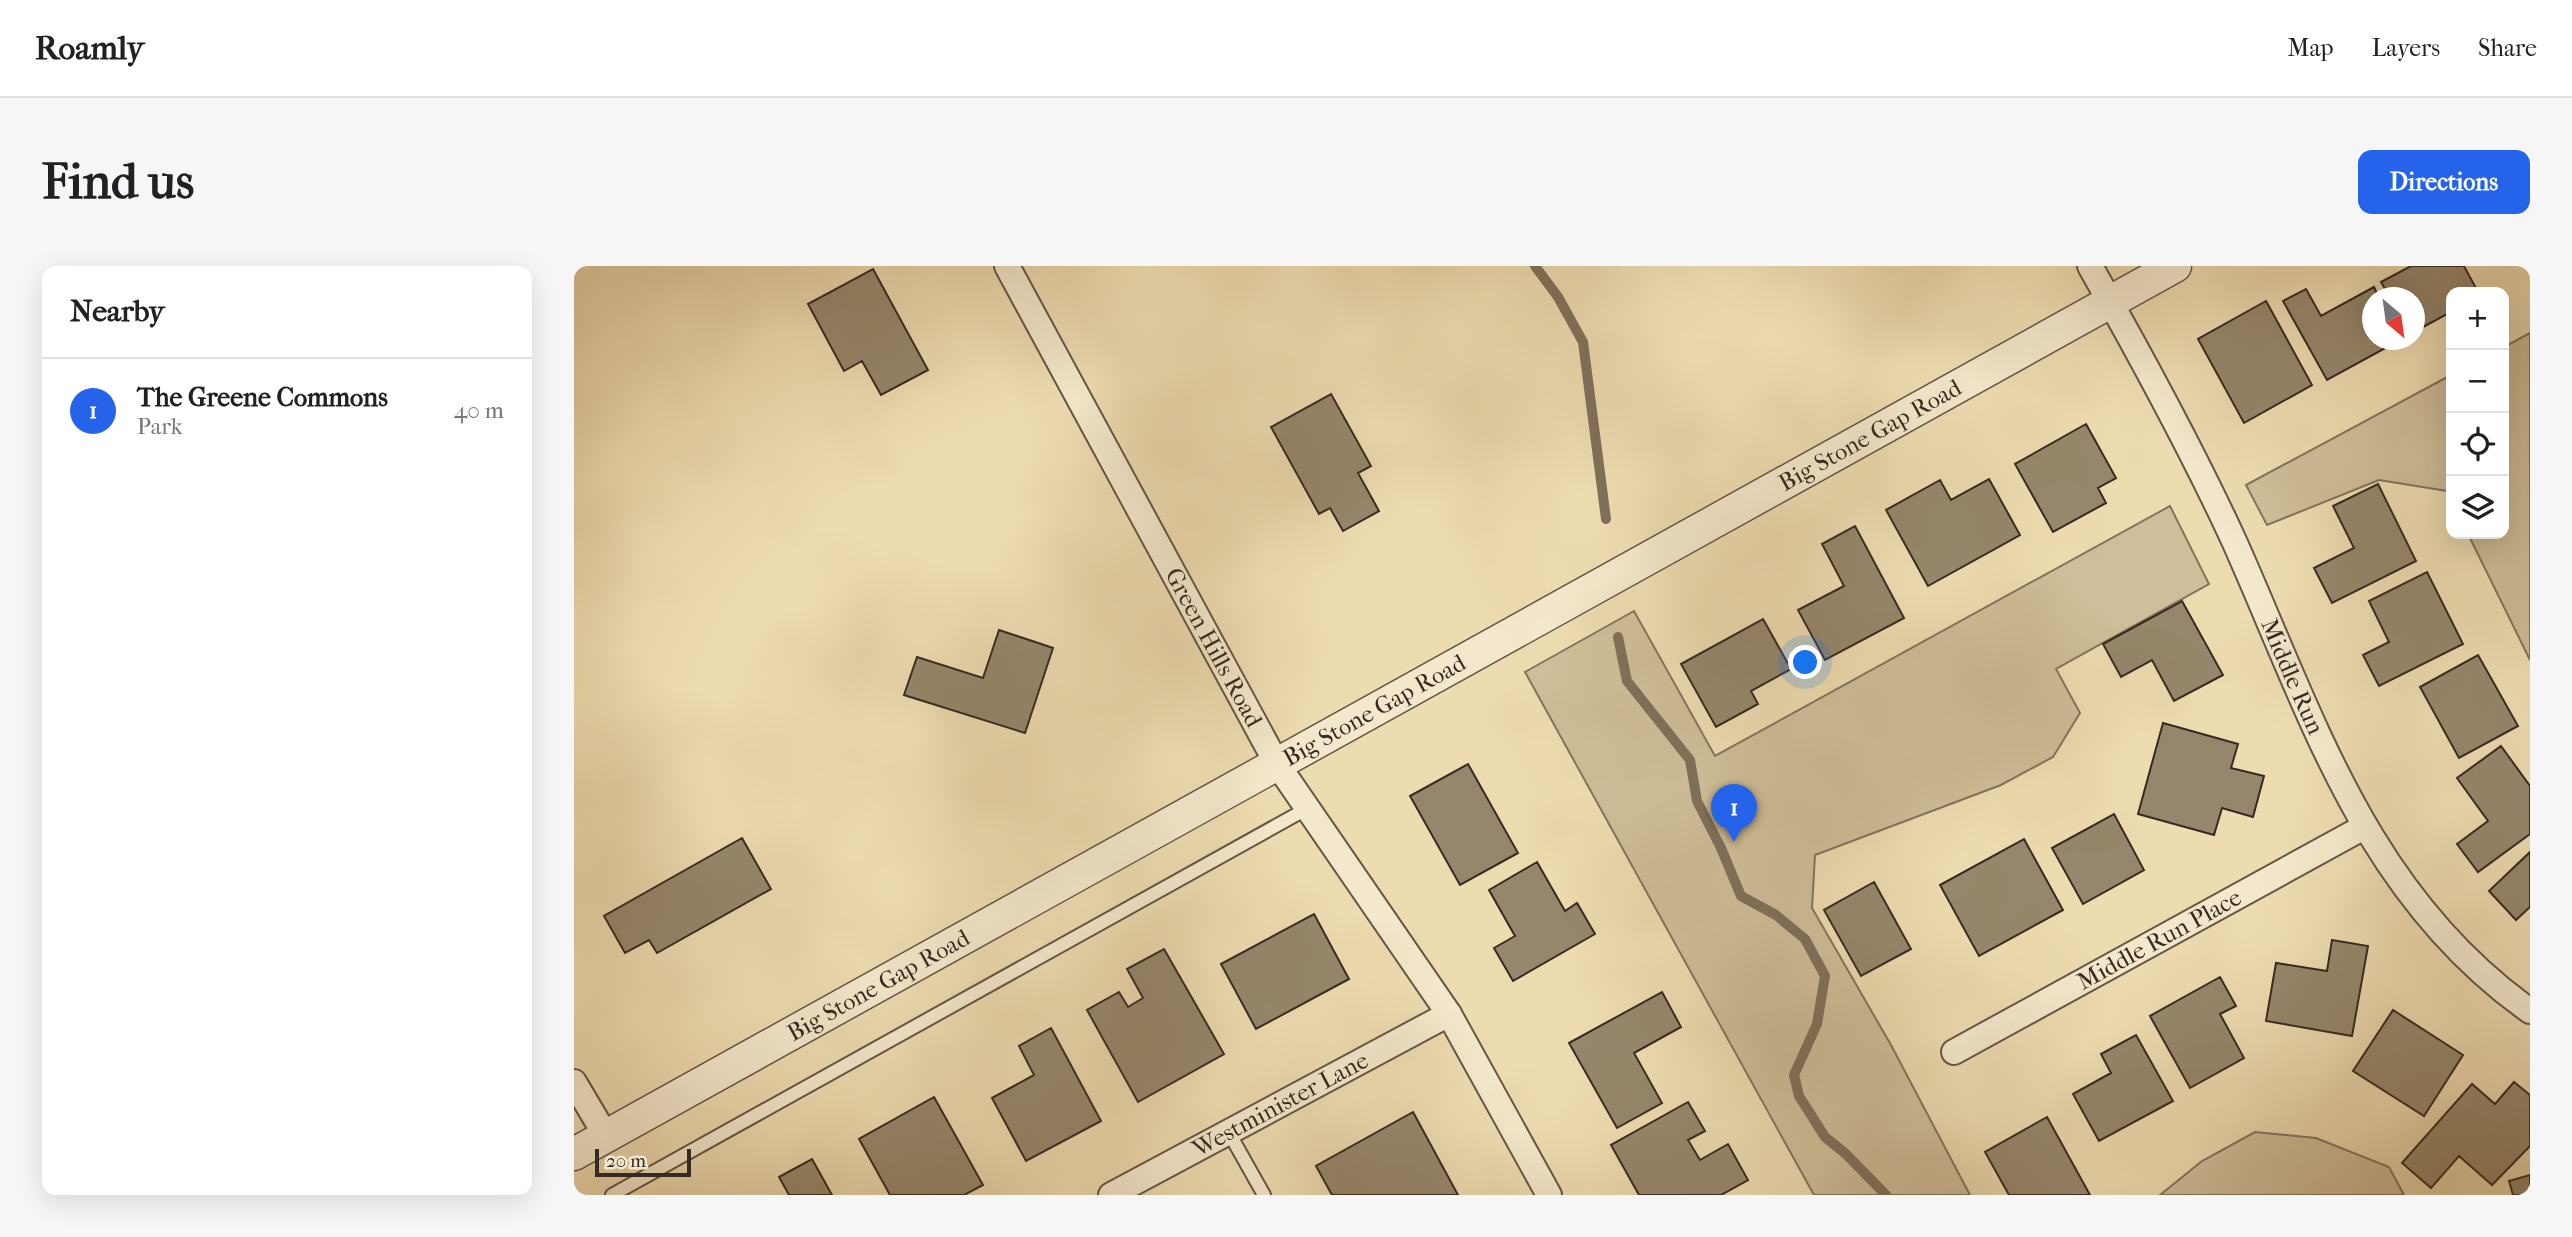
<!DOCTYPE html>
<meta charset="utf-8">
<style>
body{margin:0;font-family:"IM FELL French Canon",serif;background:#f6f6f6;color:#202124}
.controls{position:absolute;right:21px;top:21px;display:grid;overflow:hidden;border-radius:14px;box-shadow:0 7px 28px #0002}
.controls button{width:63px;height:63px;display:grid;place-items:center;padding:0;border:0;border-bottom:2px solid #e0e0e0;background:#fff;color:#202124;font:35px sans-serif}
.compass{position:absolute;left:1788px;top:21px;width:63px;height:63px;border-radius:50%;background:#fff;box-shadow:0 7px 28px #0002;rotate:151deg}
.scale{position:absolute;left:21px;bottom:18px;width:96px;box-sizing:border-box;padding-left:7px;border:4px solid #372a22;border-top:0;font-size:19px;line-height:24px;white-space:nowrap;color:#372a22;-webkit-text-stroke:5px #f4e8cc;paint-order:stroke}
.you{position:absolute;left:1232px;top:397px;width:24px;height:24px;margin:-18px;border:5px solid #fff;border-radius:50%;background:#1a73e8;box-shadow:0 0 0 10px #1a73e833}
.badge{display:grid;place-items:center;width:46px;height:46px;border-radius:50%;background:#2563eb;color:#fff;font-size:23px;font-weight:700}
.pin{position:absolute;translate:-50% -58px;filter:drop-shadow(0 2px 4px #0008)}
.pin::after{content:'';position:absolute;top:37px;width:24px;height:21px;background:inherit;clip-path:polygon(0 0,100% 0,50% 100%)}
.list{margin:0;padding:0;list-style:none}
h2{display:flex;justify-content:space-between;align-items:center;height:91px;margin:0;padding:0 28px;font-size:30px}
h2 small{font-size:23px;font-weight:400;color:#757577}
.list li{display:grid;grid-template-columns:46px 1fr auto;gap:21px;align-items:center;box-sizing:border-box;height:105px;padding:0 28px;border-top:2px solid #e0e0e0}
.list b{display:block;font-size:26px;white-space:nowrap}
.list p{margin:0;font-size:23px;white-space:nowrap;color:#757577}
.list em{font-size:23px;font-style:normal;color:#757577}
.icon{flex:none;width:38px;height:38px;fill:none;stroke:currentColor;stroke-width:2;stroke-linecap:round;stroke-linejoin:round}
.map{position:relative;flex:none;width:1956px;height:929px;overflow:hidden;border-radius:14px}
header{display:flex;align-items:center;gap:42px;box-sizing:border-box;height:98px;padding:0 35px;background:#fff;border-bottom:2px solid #e0e0e0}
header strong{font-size:33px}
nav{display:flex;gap:38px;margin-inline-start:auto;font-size:24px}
.intro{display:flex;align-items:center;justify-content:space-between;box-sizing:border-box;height:168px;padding:0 42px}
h1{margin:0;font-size:49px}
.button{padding:18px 32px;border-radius:14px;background:#2563eb;color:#fff;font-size:24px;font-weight:700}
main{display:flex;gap:42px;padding:0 42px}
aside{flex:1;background:#fff;border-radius:14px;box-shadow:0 7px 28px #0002}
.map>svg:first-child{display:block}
</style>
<header>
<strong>Roamly</strong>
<nav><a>Map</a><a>Layers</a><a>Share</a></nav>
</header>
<div class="intro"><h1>Find us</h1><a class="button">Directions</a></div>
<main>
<aside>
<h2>Nearby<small></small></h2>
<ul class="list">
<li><span class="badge">1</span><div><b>The Greene Commons</b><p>Park</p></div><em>40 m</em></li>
</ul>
</aside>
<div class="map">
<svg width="1956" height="929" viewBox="0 0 1956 929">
<rect width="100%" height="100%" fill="#eedcb1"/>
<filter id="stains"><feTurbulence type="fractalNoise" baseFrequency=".00286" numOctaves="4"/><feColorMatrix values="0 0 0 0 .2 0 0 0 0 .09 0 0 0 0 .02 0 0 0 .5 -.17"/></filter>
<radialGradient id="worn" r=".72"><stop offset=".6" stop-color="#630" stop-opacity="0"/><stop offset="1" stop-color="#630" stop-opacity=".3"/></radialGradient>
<path fill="#cfbe99" stroke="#83745e" stroke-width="2" d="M 1956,67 L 1956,394 L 1894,268 L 1930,268 L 1930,81 Z
M 1877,109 L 1877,233 L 1873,225 L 1805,214 L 1693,259 L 1672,219 Z
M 1596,240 L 1635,318 L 1482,403 L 1506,447 L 1479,491 L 1427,519 L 1241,589 L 1238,642 L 1317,779 L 1396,929 L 1240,929 L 951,406 L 1060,345 L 1141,490 Z
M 1681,866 L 1742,872 L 1815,901 L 1830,929 L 1586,929 L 1628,895 Z"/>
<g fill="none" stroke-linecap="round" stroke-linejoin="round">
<path stroke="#80705a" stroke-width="10" d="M 961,0 L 984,31 L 1009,76 L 1032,253
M 1044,371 L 1053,415 L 1116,494 L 1123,535 L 1147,582 L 1167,630 L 1202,649 L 1231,673 L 1251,710 L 1243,758 L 1220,809 L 1225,830 L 1251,871 L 1272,888 L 1312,929"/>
</g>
<path fill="#96876c" stroke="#372a22" stroke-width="2" d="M 1837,0 L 1890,0 L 1904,26 L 1877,26 L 1877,46 L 1840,66 L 1840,32 L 1816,32 L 1807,16 Z
M 299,3 L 354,104 L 307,129 L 288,95 L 270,105 L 234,38 Z
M 1800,21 L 1805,32 L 1798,32 L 1798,74 L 1826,74 L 1753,114 L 1709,35 L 1732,23 L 1747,50 Z
M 1692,35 L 1738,119 L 1670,157 L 1624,73 Z
M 757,128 L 797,200 L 784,207 L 805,245 L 769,265 L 756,242 L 745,248 L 697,161 Z
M 1512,158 L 1542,212 L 1524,222 L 1532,237 L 1479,266 L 1441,198 Z
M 1415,213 L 1446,269 L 1354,320 L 1312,244 L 1366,214 L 1377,234 Z
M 1804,218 L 1842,295 L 1758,337 L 1740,302 L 1780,282 L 1759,240 Z
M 1281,260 L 1330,352 L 1251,394 L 1224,344 L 1270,320 L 1248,278 Z
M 1853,306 L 1889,378 L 1805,420 L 1789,389 L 1815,376 L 1795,335 Z
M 1608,335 L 1649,409 L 1600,435 L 1578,394 L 1547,411 L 1529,378 Z
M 1189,353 L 1217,403 L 1177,425 L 1184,438 L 1142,461 L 1107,398 Z
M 425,364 L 479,382 L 451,467 L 330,429 L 343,391 L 409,412 Z
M 1904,389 L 1944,460 L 1885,492 L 1846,421 Z
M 1589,457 L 1664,478 L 1657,502 L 1690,510 L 1679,551 L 1648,542 L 1640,569 L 1564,548 Z
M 1927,480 L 1956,520 L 1956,568 L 1904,606 L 1883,578 L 1914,555 L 1883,512 Z
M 894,498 L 944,587 L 886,619 L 836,530 Z
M 1540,548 L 1570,604 L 1509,638 L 1478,582 Z
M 168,572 L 197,623 L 83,687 L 75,674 L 51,687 L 30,650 Z
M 1450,573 L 1489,644 L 1405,690 L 1366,619 Z
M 1956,586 L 1956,641 L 1942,654 L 1915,625 Z
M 963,596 L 991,645 L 1003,637 L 1021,668 L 939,715 L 920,682 L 941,670 L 915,624 Z
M 1300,616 L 1337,683 L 1287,710 L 1250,644 Z
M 740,648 L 775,713 L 682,763 L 647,698 Z
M 1758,674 L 1794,680 L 1778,770 L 1692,755 L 1702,697 L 1753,705 Z
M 590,683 L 650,788 L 564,836 L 513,744 L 545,726 L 554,741 L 569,732 L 553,703 Z
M 1646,711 L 1662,740 L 1646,748 L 1670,792 L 1616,822 L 1576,750 Z
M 1088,726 L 1107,761 L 1060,787 L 1088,837 L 1043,862 L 995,777 Z
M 1819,744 L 1889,789 L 1850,850 L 1779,805 Z
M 477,762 L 527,855 L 452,895 L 418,832 L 460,809 L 445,780 Z
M 1562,769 L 1599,835 L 1525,875 L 1499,828 L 1537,807 L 1527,788 Z
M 1940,816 L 1956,829 L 1956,880 L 1918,919 L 1885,890 L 1857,922 L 1828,897 L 1898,818 L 1921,838 Z
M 360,831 L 409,919 L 390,929 L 316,929 L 285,873 Z
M 1114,836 L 1131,865 L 1114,874 L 1126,894 L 1154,878 L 1174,914 L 1147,929 L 1065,929 L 1037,879 Z
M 839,846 L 884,929 L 758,929 L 742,900 Z
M 1473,851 L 1516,929 L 1435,929 L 1411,886 Z
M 238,893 L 258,929 L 215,929 L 205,911 Z
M 1956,909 L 1956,929 L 1939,929 L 1935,915 Z"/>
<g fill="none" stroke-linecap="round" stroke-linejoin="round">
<defs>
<path id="service" d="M 654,865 L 690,929
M 38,929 L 734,542"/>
<g id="minor">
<path id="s1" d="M 433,0 L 703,498 L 875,748 L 975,929"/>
<path id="s2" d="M 1516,0 C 1567,90 1618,183 1661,277 C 1739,452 1792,629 1956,745"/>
<path id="s3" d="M 1380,786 L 1790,561"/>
<path d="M 0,816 L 32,870"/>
<path id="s4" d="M 537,929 L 875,748"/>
</g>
<g id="tertiary">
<path id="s5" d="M 0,888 L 1601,0"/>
</g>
</defs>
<use href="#service" stroke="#655646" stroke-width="16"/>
<use href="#minor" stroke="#655646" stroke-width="28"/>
<use href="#tertiary" stroke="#655646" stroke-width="35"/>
<use href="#service" stroke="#f4e8cc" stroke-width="12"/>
<use href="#minor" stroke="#f4e8cc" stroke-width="24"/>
<use href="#tertiary" stroke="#f4e8cc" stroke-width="32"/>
</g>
<g text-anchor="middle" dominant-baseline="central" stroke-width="5" stroke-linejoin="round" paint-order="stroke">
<g font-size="24" fill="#372a22" stroke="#f4e8cc">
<text stroke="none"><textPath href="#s5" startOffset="1482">Big Stone Gap Road</textPath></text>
<text stroke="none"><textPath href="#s1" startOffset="434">Green Hills Road</textPath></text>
<text stroke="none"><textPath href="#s2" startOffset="458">Middle Run</textPath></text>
<text stroke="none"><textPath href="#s5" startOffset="915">Big Stone Gap Road</textPath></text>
<text stroke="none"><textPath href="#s3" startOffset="234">Middle Run Place</textPath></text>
<text stroke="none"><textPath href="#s5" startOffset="348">Big Stone Gap Road</textPath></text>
<text stroke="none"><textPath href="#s4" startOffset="192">Westminister Lane</textPath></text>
</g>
</g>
<rect width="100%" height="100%" filter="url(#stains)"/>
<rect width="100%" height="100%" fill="url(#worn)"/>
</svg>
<div class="controls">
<button>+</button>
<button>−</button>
<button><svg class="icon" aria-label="locate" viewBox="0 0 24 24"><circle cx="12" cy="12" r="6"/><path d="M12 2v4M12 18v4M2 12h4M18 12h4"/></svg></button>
<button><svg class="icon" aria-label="layers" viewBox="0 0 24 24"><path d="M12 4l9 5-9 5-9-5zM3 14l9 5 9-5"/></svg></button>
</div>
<svg class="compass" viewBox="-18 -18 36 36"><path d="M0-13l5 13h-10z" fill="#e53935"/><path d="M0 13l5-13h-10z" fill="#757577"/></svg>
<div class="scale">20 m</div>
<div class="you"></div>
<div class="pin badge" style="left:1160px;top:576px">1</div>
</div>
</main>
